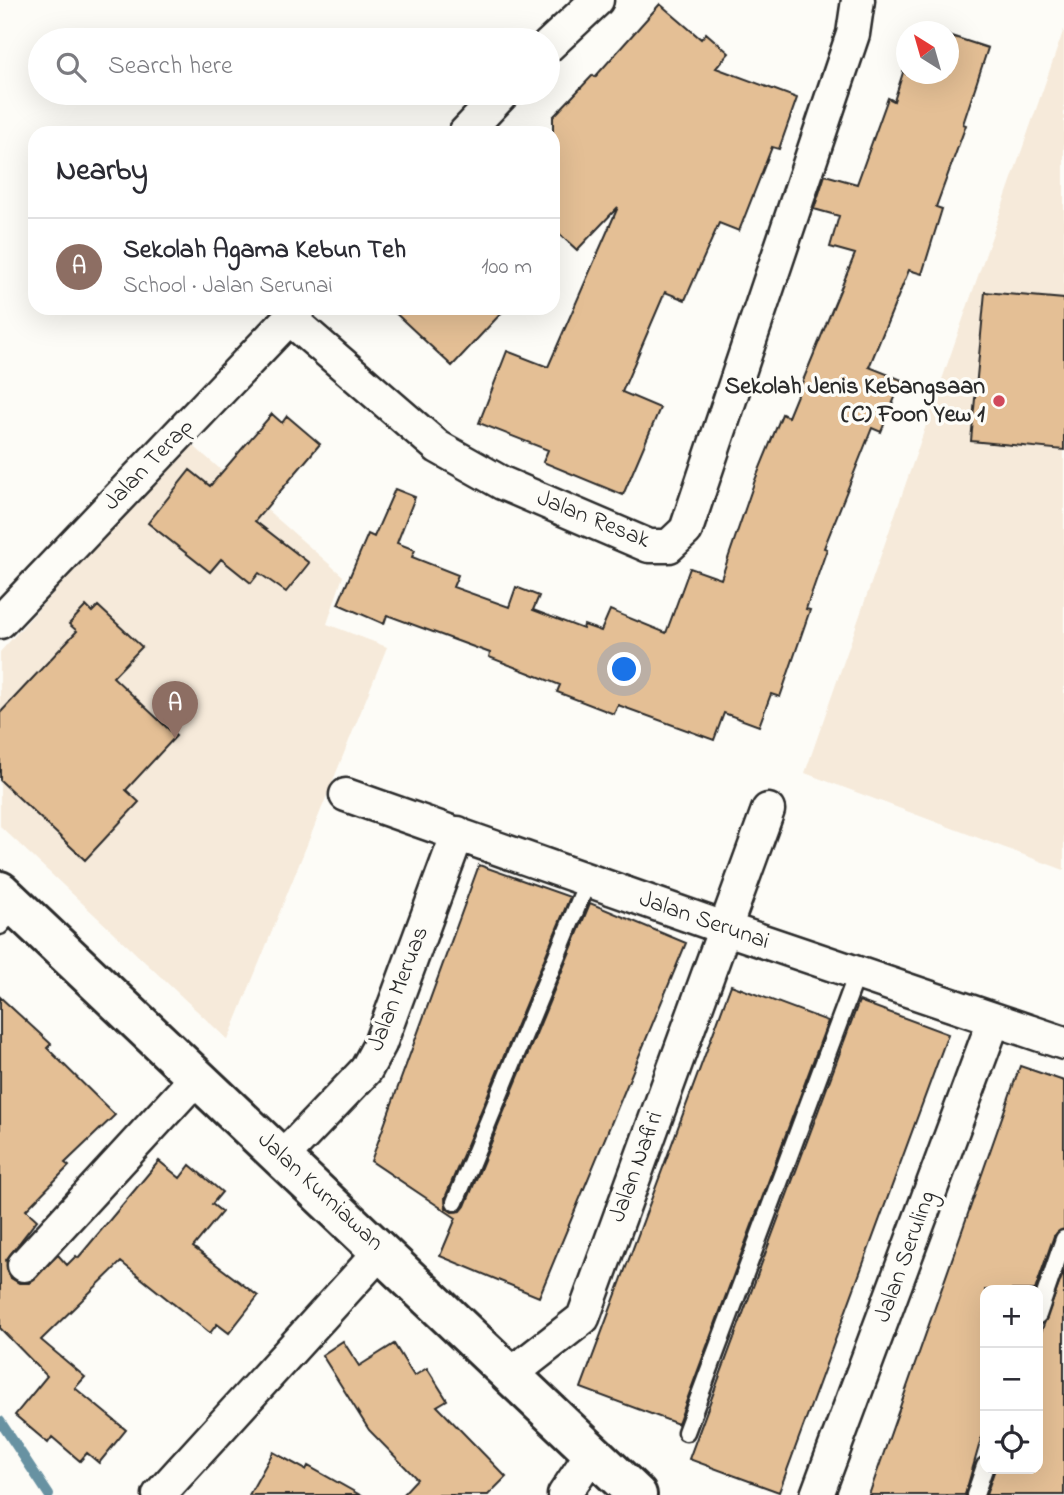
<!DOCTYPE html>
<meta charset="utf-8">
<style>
body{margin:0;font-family:"Indie Flower",sans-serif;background:#f2f2f3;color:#2b2b33}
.controls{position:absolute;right:21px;bottom:21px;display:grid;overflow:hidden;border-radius:14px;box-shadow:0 7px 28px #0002}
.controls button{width:63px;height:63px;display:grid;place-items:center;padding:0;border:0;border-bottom:2px solid #e1e1e2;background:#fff;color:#2b2b33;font:35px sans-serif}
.compass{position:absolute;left:896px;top:21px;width:63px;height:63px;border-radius:50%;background:#fff;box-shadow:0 7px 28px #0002;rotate:323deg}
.you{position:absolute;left:625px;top:670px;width:24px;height:24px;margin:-18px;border:5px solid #fff;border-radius:50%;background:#1a73e8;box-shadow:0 0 0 10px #1a73e833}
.badge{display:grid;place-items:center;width:46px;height:46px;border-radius:50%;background:#d1495b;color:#fff;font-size:23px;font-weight:700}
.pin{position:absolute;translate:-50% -58px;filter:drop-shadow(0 2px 4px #0008)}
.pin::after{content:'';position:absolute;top:37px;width:24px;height:21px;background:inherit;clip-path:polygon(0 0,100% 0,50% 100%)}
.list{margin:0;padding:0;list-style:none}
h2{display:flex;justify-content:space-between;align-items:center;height:91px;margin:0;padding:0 28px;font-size:30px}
h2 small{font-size:23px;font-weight:400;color:#7c7c81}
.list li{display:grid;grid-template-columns:46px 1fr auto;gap:21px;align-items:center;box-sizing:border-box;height:98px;padding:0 28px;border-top:2px solid #e1e1e2}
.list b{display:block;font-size:26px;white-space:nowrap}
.list p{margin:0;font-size:23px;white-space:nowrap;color:#7c7c81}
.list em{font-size:23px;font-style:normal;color:#7c7c81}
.icon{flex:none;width:38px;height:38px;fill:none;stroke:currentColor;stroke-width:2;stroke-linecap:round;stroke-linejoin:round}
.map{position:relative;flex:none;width:1064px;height:1495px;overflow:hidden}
.search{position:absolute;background:#fff;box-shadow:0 7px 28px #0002;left:28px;top:28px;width:532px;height:77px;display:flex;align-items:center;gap:18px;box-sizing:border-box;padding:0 24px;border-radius:38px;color:#7c7c81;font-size:26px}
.panel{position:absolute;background:#fff;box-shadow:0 7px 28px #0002;left:28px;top:126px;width:532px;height:189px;border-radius:21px}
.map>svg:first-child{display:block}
</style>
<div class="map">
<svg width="1064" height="1495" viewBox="0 0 1064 1495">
<rect width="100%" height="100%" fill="#fdfcf7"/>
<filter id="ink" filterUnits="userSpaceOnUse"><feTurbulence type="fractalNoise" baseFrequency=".0143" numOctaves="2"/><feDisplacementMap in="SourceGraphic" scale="14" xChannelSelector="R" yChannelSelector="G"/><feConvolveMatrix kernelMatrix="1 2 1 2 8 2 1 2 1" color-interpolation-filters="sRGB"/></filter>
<g filter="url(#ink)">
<path fill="#f6eada" d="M 1064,29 L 1064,870 L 805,773 Z
M 189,442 L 343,576 L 327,624 L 387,647 L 228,1040 L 0,826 L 0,652 Z"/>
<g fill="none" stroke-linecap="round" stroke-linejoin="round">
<path stroke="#6892a2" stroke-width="10" d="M 0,1421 L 49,1495"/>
</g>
<path fill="#e4bf95" stroke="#2b2b2b" stroke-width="2" d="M 660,4 L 701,39 L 706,33 L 729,53 L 716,68 L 797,98 L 779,149 L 772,147 L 739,231 L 719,223 L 685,300 L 665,292 L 622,392 L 660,408 L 623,495 L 543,462 L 548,450 L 479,423 L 507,351 L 548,367 L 618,207 L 577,250 L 553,228 L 553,117 L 593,75 L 595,77 Z
M 948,35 L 988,48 L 963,124 L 966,125 L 936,207 L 942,209 L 922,274 L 909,270 L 869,367 L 902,380 L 881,432 L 872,428 L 824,548 L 827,549 L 806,609 L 810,610 L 780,697 L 771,694 L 759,726 L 724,713 L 714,740 L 618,705 L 614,714 L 557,692 L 560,685 L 489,657 L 490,653 L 387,615 L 384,624 L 338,604 L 368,534 L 374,537 L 395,489 L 415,497 L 397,543 L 415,550 L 412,557 L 458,575 L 453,587 L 509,607 L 516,587 L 539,596 L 533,610 L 583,629 L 584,625 L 601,631 L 610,610 L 666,633 L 690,568 L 721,579 L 755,480 L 782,414 L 788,417 L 855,254 L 830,247 L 839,216 L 814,209 L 825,175 L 857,184 L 888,98 L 894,101 L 906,63 L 906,74 L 948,74 Z
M 985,292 L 1064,299 L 1064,450 L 971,441 Z
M 390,308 L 506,308 L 452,366 Z
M 272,414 L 282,423 L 287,416 L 320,444 L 255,521 L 309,563 L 286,592 L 259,573 L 251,583 L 221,559 L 210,572 L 148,523 L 190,470 L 210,486 Z
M 86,606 L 92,612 L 98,606 L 142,647 L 113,677 L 176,736 L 126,790 L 139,802 L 85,860 L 0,780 L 0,713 L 77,631 L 69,624 Z
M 479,865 L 570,897 L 445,1198 L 446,1208 L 452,1212 L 461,1211 L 465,1206 L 590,903 L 686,943 L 539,1297 L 440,1256 L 456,1218 L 371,1161 Z
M 731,985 L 828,1021 L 678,1424 L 581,1388 Z
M 0,997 L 51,1044 L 47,1048 L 115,1115 L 65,1163 L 69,1166 L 26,1210 L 37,1220 L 6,1260 L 11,1278 L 19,1283 L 29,1283 L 58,1255 L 67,1265 L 76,1256 L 78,1258 L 159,1161 L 180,1178 L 190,1165 L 222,1192 L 212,1204 L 222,1212 L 193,1247 L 258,1296 L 229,1333 L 217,1324 L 210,1333 L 121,1262 L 41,1340 L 85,1377 L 75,1388 L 126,1430 L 99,1463 L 87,1453 L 80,1461 L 52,1437 L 48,1443 L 15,1415 L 47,1376 L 0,1328 Z
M 859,1001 L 948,1034 L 779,1492 L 689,1459 Z
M 1020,1066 L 1064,1081 L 1064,1229 L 1054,1236 L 1035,1290 L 985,1290 L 985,1425 L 965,1495 L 869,1495 Z
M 1064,1271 L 1064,1495 L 986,1495 L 995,1469 L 1038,1469 L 1038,1340 Z
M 343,1341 L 359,1366 L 394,1344 L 414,1376 L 427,1368 L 447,1400 L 437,1406 L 506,1477 L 488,1495 L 402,1495 L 417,1479 L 369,1430 L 322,1355 Z
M 273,1452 L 306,1470 L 308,1466 L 360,1495 L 249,1495 Z"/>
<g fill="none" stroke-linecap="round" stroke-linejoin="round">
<defs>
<path id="service" d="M 0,926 L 17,907
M 455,1202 L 588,880
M 1038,1315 L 1064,1239
M 686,1432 L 857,974
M 975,1495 L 985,1466"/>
<path id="minor" d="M 548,46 L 597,0
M 465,133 L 503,93
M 289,318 L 438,447 L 502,483 L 649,546 L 669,546 L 686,530 L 853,34 L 858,0
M 0,622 L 299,308
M 346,795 L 724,928 L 1064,1043
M 283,1157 L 366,1070 L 380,1044 L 458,833
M 24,1265 L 197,1077
M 510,1375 L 583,1318 L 768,810
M 159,1495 L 382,1250
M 564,1495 L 592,1453
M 817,1495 L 994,1020"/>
<path id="tertiary" d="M 0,891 L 637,1495"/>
</defs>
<use href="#service" stroke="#2b2b2b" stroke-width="21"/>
<use href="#minor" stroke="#2b2b2b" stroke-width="37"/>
<use href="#tertiary" stroke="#2b2b2b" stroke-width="44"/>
<use href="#service" stroke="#fdfcf7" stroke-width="16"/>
<use href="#minor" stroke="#fdfcf7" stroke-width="32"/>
<use href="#tertiary" stroke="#fdfcf7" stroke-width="38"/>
</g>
</g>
<circle fill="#d1495b" stroke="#fdfcf7" stroke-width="2.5" cx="999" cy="401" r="7"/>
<g text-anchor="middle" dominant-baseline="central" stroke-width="7" stroke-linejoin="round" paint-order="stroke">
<g font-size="24" font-weight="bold" fill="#2b2b2b" stroke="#fdfcf7" text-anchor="end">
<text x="985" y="387">Sekolah Jenis Kebangsaan<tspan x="985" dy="28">(C) Foon Yew 1</tspan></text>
</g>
<g font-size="24" fill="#2b2b2b" stroke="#fdfcf7">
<text transform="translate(149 465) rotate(-46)">Jalan Terap</text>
<text transform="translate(593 520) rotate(22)">Jalan Resak</text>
<text transform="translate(704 921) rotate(19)">Jalan Serunai</text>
<text transform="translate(399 989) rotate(-69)">Jalan Meruas</text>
<text transform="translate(637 1167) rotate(-70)">Jalan Nafiri</text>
<text transform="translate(320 1192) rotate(43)">Jalan Kurniawan</text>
<text transform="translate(906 1257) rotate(-70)">Jalan Seruling</text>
</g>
</g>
</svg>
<div class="controls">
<button>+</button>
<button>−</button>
<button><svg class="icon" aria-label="locate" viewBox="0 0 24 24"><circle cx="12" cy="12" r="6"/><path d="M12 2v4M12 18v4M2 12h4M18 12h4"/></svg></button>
</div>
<svg class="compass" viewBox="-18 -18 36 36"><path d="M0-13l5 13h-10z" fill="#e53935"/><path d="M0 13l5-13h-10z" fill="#7c7c81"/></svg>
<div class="you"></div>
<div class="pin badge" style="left:175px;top:739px;background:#8d6e63">A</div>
<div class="search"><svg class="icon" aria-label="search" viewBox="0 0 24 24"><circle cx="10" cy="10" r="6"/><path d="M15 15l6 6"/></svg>Search here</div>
<section class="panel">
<h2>Nearby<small></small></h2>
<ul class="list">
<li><span class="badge" style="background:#8d6e63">A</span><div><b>Sekolah Agama Kebun Teh</b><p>School · Jalan Serunai</p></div><em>100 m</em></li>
</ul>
</section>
</div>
